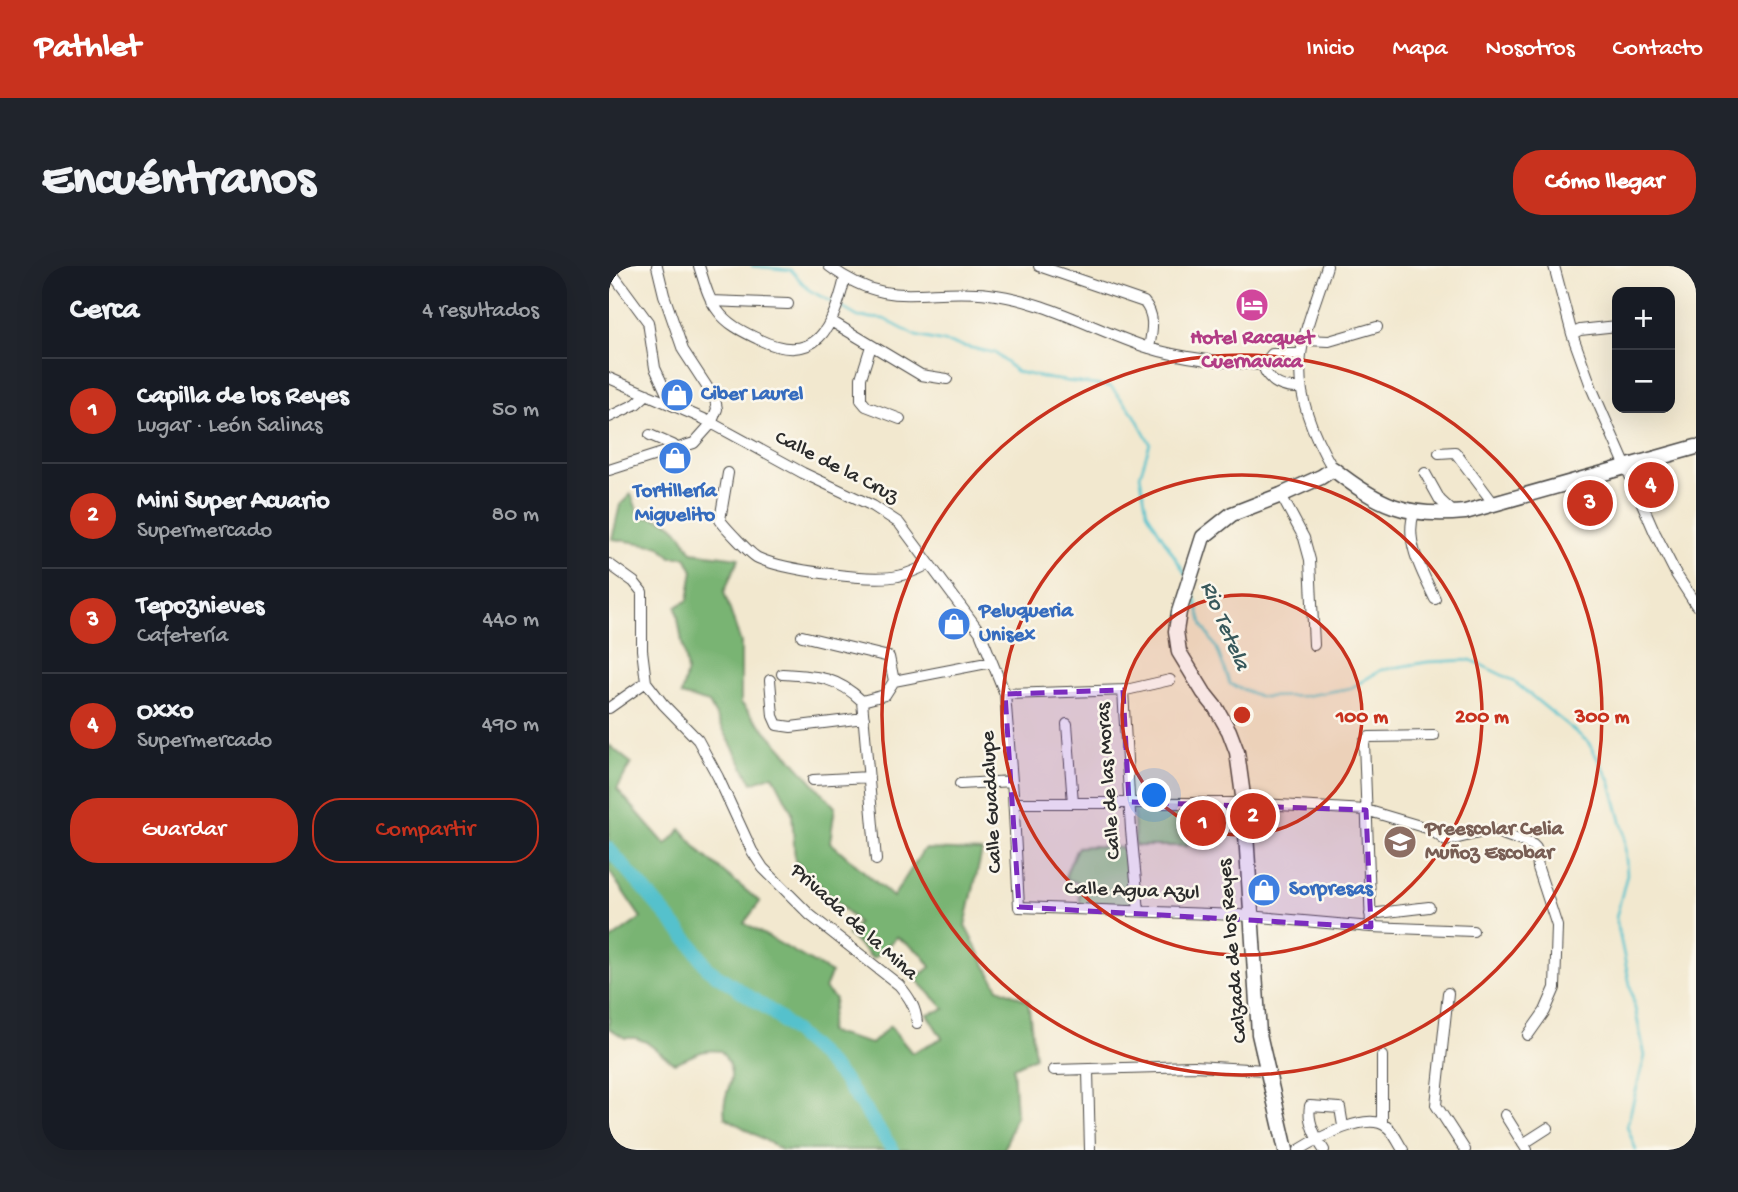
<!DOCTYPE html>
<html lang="es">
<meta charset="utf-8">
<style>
body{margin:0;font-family:"Gochi Hand",sans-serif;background:#20242c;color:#f1f3f6}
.controls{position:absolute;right:21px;top:21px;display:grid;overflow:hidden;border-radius:14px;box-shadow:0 7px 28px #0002}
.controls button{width:63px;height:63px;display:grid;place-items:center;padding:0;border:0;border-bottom:2px solid #363941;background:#171b24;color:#f1f3f6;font:35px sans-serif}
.you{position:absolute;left:546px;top:530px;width:24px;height:24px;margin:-18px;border:5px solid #fff;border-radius:50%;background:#1a73e8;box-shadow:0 0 0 10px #1a73e833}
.badge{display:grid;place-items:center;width:46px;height:46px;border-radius:50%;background:#c8321e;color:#fff;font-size:23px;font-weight:700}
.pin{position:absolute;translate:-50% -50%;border:4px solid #fff;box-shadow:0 2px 7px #0006}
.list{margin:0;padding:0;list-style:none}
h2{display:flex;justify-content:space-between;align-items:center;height:91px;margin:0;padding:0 28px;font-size:30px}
h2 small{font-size:23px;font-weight:400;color:#9ea1a6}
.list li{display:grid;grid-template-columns:46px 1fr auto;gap:21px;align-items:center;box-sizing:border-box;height:105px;padding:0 28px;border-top:2px solid #363941}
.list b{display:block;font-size:26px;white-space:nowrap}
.list p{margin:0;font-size:23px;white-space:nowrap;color:#9ea1a6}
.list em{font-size:23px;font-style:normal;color:#9ea1a6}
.actions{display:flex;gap:14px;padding:21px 28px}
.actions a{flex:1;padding:16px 0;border:2px solid #c8321e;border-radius:28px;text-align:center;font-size:24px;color:#c8321e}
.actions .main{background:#c8321e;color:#fff}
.map{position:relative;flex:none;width:1087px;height:884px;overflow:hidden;border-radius:28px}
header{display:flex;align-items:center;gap:42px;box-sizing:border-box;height:98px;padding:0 35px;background:#c8321e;color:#fff}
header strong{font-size:33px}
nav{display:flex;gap:38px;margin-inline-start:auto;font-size:24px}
.intro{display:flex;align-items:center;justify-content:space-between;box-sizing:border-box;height:168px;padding:0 42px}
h1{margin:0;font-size:49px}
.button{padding:18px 32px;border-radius:28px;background:#c8321e;color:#fff;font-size:24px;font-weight:700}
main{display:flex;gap:42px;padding:0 42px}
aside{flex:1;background:#171b24;border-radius:28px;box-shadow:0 7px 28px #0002}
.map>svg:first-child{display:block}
</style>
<header>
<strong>Pathlet</strong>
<nav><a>Inicio</a><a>Mapa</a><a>Nosotros</a><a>Contacto</a></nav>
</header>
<div class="intro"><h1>Encuéntranos</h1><a class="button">Cómo llegar</a></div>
<main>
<aside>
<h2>Cerca<small>4 resultados</small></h2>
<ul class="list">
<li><span class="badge">1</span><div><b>Capilla de los Reyes</b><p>Lugar · León Salinas</p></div><em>50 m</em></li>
<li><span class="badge">2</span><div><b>Mini Super Acuario</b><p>Supermercado</p></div><em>80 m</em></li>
<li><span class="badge">3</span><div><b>Tepoznieves</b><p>Cafetería</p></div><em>440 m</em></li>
<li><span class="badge">4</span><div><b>Oxxo</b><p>Supermercado</p></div><em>490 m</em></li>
</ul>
<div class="actions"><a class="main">Guardar</a><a>Compartir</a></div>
</aside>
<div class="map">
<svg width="1087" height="884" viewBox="0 0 1087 884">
<rect width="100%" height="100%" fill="#fbf7ec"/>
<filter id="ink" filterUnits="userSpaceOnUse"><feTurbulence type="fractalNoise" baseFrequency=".0143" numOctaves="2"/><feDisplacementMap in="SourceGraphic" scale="14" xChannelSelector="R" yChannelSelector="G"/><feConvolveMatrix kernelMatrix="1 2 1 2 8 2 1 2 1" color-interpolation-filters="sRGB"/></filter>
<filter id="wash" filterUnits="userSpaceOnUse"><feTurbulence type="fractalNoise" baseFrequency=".00686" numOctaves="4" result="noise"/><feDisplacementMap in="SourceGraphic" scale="28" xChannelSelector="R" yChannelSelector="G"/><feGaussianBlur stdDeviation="1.57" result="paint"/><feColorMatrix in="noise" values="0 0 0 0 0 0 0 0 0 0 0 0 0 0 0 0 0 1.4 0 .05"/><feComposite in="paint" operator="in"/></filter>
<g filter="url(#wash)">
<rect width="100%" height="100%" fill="#f2e8cf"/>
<path fill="#97d286" stroke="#617e58" stroke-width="2" d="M 524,539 L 578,540 L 579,580 L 526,580 Z
M 483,580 L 517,582 L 525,644 L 476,643 L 471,636 L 470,617 L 456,613 C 456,609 467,583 469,581 Z"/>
<path fill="#79b473" stroke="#52704f" stroke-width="2" d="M 22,228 L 31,251 C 62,250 69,262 83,286 L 130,292 L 115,326 L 132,377 L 132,437 L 226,541 L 221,576 L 284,631 L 315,583 L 373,585 L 356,660 L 389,722 L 419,735 L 426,791 L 404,801 L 407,848 L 395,884 L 173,884 L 116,851 C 111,821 135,816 112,785 C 91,782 84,791 65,797 L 37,776 L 27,772 L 16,772 L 0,762 L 0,675 L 32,652 L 0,605 L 0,479 L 22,497 L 8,523 L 57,579 L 72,563 L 93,588 L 151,636 L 135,657 L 222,707 L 216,723 L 226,733 L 219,766 L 262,778 L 281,760 L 303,787 L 333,772 L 318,748 L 336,743 L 306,712 L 322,701 L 313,688 L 288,671 L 264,693 L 239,669 L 249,657 L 186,595 L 183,546 L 164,509 L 143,517 L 100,437 L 72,429 L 78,405 L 67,341 L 79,334 L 84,305 L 77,291 L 62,291 L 51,280 L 3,273 L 11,239 Z"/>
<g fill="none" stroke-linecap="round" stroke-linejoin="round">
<path stroke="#54c1cc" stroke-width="2.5" d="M 143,0 L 182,4 L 200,24 L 226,38
M 232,41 L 249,51 L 275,53 L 307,70 L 386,87 L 408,106 L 442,113 L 502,121 L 525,148 L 541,177 L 531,209 L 538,246 L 577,309
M 583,321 L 594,360 L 608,383 L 621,418 L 652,431 L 696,430 L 742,422 L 772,404 L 818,396 L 862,394 L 903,414 L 979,476 L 1001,514 L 1015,566 L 1018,608 L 1007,652 L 1036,790 L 1018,860 L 1027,884"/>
<path stroke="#54c1cc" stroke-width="14" d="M 0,583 L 83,679 L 99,703 L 162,745 L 211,789 L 234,813 L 284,884"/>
</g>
</g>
<g filter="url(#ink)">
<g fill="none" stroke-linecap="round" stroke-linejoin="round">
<defs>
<path id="street" d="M 90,0 C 95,15 99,33 109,45 C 119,59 135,66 149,73 C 207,101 224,62 236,12
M 220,0 C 281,46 315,20 380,28 C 434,34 486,64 537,81 C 574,93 615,96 654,99
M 430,0 L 535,36 C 547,50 543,65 540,82
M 718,0 C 710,27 695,62 692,89 C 687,130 704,169 724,203
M 945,0 L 963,68 L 983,123 L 1046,267 L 1067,308 L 1087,339
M 0,3 L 39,56 L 46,102 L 63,139
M 102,35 L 179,38
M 222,55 L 312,109 L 338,113
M 963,68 L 971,64 L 1008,60
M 696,74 L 720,75 L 768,61
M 262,80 L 252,112 L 252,134 L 257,140 L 291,153
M 654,99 C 659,117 675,123 692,122
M 654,99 L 663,88 L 692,88
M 0,112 L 95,153 L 194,207 L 264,240 L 290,257 L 371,366 L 396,428 L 404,528 L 410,641 L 629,649 L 762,661 L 864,665
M 0,151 L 27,138 L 38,128
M 41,169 L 64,179 L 68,183
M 830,187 L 846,186 L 885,238
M 0,204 L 85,177 L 102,158 L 108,143 L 106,133 L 74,84 L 55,29 L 48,0
M 119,207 L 111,254 C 116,261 142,289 149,292 C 175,304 262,316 289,310 C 300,308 310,303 320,298
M 816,207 L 831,234 L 845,247
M 672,229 L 695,272 L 701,294 L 705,379
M 805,247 C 795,275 814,308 826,333
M 0,298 L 25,316 L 33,326 L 33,384 L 37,416 L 54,438 L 89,474 L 109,511 L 143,585 L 154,602 L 201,649 L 290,719 C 300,731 307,741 308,757
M 193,370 L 280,391 L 285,415
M 173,408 C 207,410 227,410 253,435
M 161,414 L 164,450 L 168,459 L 182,461 L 255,452
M 514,424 L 522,564 L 530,645
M 396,428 L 517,424 L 561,414
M 253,435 L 267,594
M 253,435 L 276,429 L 285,415 L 383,396
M 0,442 L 37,416
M 458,458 L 464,537
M 204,514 L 260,511
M 351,518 L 403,515
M 405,537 L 635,537 L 757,544 L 821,563 L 837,575 L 882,564 L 924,579 L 927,582 L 929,602 L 948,660 L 946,722 L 936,745 L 919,769
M 761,648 L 820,641
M 762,661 L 755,476 L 760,471 L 825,470
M 839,727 L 827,839 L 856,884
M 445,804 L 585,800 L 657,804
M 479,805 L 481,884
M 896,849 L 918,884
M 773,857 L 773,790
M 914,878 L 939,862
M 690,884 C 708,873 759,844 778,861 C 785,866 789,877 794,884
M 715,884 C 707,872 698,855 701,840 L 731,842 L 734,860"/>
<path id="secondary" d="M 677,884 L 650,768 L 635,537 L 628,486 L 620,465 L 607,442 L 595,427 L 570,386 L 567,365 L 570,346 L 594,271 L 623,248 L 672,229 L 712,211 L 724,203 C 770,239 796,252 856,246 L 1087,181"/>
</defs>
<use href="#street" stroke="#494744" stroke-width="12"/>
<use href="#secondary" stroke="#494744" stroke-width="17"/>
<use href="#street" stroke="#fff" stroke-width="10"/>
<use href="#secondary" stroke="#fff" stroke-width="14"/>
</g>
</g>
<path fill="#7b2cbf" fill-opacity="0.2" stroke="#7b2cbf" stroke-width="5" stroke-dasharray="14 9" stroke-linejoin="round" d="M 514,424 L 520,536 L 757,544 L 762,661 L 410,641 L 396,428 Z"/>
<circle cx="633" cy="449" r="120" fill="#c8321e" fill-opacity=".12"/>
<g fill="none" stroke="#c8321e" stroke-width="3.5">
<circle cx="633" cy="449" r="120"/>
<circle cx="633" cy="449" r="240"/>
<circle cx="633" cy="449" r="360"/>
</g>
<defs>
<symbol id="hotel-disc" viewBox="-11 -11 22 22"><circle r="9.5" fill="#d1479c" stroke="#fbf7ec"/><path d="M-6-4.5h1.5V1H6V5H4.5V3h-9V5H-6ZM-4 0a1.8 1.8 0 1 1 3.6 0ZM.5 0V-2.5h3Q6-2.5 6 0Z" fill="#fff"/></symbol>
<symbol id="shop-disc" viewBox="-11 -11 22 22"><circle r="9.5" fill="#3f7fe0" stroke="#fbf7ec"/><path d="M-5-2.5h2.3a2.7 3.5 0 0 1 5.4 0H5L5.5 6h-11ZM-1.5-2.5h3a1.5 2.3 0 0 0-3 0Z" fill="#fff"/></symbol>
<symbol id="school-disc" viewBox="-11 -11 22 22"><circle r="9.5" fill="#8d6e63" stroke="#fbf7ec"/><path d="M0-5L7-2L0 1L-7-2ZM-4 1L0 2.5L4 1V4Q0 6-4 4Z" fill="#fff"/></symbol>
</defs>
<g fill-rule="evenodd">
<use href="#hotel-disc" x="624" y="20" width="38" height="38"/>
<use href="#shop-disc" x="49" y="110" width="38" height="38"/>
<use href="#shop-disc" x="47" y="173" width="38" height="38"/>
<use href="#shop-disc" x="326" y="339" width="38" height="38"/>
<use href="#school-disc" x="772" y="557" width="38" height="38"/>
<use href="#shop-disc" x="636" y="605" width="38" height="38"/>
</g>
<g text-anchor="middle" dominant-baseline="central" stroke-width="5" stroke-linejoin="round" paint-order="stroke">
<g font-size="21" font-weight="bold" fill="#b23c85" stroke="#fbf7ec">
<text x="643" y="73">Hotel Racquet<tspan x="643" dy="24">Cuernavaca</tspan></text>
</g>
<g font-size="21" font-weight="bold" fill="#366cbe" stroke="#fbf7ec" text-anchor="start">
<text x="92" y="129">Ciber Laurel</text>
<text x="66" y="226" text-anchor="middle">Tortillería<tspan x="66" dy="24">Miguelito</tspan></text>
<text x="370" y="346">Peluqueria<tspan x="370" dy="24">Unisex</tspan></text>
<text x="680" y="624">Sorpresas</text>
</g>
<g font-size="21" fill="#2b2b2b" stroke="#fbf7ec">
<text transform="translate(227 202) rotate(27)">Calle de la Cruz</text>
<text transform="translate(501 515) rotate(-94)">Calle de las Moras</text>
<text transform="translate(384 536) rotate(-93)">Calle Guadalupe</text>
<text transform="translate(523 626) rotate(2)">Calle Agua Azul</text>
<text transform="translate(244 657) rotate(42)">Privada de la Mina</text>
<text transform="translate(625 685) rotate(-95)">Calzada de los Reyes</text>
</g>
<g font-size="21" font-weight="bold" fill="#785e54" stroke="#fbf7ec" text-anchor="start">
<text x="816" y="564">Preescolar Celia<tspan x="816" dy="24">Muñoz Escobar</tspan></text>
</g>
<g font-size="23" font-style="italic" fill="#37585b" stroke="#fbf7ec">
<text transform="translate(615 360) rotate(67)">Rio Tetela</text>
</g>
</g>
<circle cx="633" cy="449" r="10" fill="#c8321e" stroke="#fbf7ec" stroke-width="3.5"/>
<g font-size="21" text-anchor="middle" font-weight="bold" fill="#c8321e" stroke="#fbf7ec" stroke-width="5" stroke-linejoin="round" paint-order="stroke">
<text x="753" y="456">100 m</text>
<text x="873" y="456">200 m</text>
<text x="993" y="456">300 m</text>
</g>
</svg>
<div class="controls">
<button>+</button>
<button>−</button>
</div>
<div class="you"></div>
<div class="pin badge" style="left:594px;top:557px">1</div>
<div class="pin badge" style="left:644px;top:550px">2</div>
<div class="pin badge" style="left:981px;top:237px">3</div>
<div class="pin badge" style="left:1042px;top:219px">4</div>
</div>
</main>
